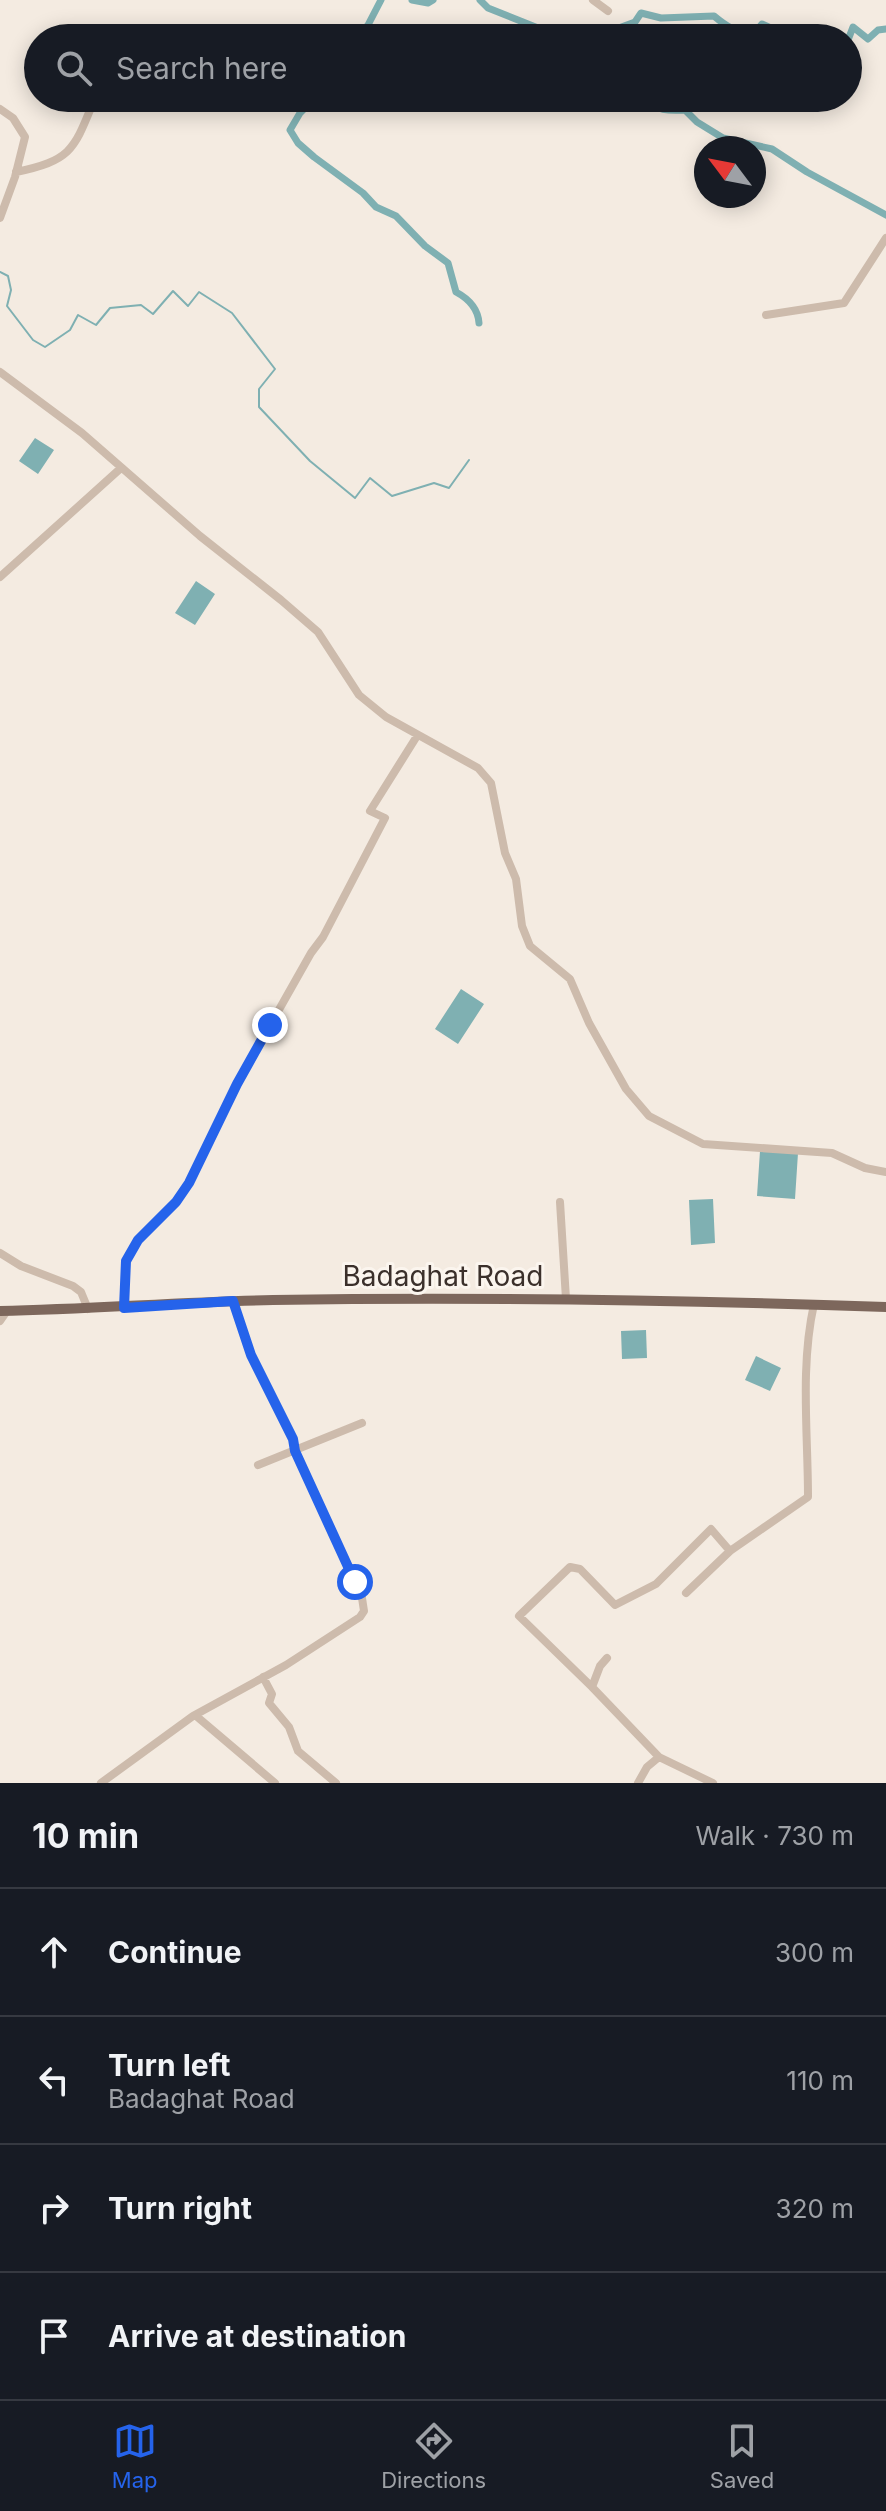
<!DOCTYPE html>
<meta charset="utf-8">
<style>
body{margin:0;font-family:Inter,sans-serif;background:#20242c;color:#f1f3f6}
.compass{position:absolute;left:694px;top:136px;width:72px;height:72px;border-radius:50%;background:#171b24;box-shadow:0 4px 20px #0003;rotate:302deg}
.stop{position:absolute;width:24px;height:24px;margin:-18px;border:6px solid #2563eb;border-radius:50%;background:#fff}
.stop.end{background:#2563eb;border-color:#fff;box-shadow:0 2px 8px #0008}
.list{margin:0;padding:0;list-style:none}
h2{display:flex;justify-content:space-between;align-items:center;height:104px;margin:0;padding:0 32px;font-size:34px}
h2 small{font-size:26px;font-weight:400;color:#9ea1a6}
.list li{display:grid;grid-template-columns:52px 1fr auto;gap:24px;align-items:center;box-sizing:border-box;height:128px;padding:0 32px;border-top:2px solid #363941}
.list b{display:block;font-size:30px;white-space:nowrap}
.list p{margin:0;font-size:26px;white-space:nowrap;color:#9ea1a6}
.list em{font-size:26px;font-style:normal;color:#9ea1a6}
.icon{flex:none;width:44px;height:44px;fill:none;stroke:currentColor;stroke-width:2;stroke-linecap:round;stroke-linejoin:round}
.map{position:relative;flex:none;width:886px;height:1783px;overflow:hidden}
.search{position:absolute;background:#171b24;box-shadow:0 4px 20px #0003;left:24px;right:24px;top:24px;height:88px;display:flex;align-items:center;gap:20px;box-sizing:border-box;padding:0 28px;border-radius:44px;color:#9ea1a6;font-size:30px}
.sheet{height:616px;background:#171b24}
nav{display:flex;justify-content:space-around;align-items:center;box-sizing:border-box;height:112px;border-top:2px solid #363941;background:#171b24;font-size:22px;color:#9ea1a6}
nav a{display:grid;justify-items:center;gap:4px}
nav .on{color:#2563eb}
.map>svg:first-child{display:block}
</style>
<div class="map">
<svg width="886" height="1783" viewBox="0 0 886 1783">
<rect width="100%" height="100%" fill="#f4ebe1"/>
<path fill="#7fb0b2" d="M 35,438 L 54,450 L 38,474 L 19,461 Z
M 196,581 L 215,594 L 195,625 L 175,613 Z
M 461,989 L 484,1004 L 458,1044 L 435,1029 Z
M 760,1151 L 798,1153 L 795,1199 L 757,1196 Z
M 713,1199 L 715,1243 L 691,1245 L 689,1200 Z
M 646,1330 L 647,1358 L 622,1359 L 621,1331 Z
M 756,1356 L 781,1368 L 770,1391 L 745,1380 Z"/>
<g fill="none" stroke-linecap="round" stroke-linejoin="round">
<path stroke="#7fb0b2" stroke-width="2" d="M 0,272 L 8,276 L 11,290 L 7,306 L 33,340 L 45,347 L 70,330 L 78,315 L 96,325 L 110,308 L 141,305 L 153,314 L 173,291 L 188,306 L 199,292 L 232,313 L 275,369 L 259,389 L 259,407 L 310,461 L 355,498 L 370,478 L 392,496 L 434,483 L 449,488 L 469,460"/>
<path stroke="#7fb0b2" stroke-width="7" d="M 412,0 L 428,3 L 433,0
M 480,0 L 488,8 L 563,38
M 357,38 L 368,25 L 381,0
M 617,38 L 616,29 L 635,22 L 641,13 L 661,18 L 714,16 C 727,27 736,32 753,35 L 762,24 L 793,38
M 848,40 L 853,27 L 868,39 L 878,30 L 886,29
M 315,98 L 300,113 L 290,130 L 298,143 L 314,157 L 363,193 L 376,207 L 396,216 L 425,246 L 448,263 L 456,292 C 469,299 478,309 479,323
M 644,98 C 656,111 669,111 685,110 L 697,122 L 723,138 L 772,149 L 807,172 L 886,215"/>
<path stroke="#cdbbac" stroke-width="8" d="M 593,0 L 608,11
M 102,29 L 103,38
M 0,109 L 13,118 L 25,137 L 15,177 L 0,218
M 16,172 C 73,160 74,149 95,98
M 766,315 L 844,303 L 886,238
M 0,372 L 82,433 L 200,536 L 281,600 L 318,632 L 359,695 L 386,717 L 478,768 L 491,783 L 505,853 L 516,879 L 522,926 L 530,946 L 570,979 L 589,1023 L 626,1089 L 649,1116 L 703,1144 L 832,1153 L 865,1168 L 886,1172
M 0,577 L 121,468
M 560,1202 L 566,1299
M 0,1253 L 21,1266 L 73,1286 L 81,1292 L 88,1309
M 124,1308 L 126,1261 L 138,1240 L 176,1202 L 189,1183 L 237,1084 L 311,953 L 323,937 L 385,818 L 370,811 L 417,736
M 0,1321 L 7,1311
M 258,1465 L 362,1423
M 686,1593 L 730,1551 L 808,1497 C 808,1433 800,1367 814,1304
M 607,1658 L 600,1666 L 592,1687 L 659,1757 L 647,1767 L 638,1783
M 263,1677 L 272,1694 L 269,1703 L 289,1727 L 298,1751 L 336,1783
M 592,1687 L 519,1616 L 570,1567 L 580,1569 L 615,1605 L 656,1584 L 711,1529 L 730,1551
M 195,1715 L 275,1783
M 659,1757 L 713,1783
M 101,1783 L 193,1716 L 286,1665 L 360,1617 L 364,1611 L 362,1598 L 295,1451 L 293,1439 L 251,1355 L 233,1301"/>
<path stroke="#7d675c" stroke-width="10" d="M 0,1311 C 91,1309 182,1302 273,1300 C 477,1297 682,1300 886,1307"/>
</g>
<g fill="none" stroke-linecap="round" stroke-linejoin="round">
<path stroke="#2563eb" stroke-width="10" d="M 270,1025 L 237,1084 L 189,1183 L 176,1202 L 138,1240 L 126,1261 L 124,1308 L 233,1301 L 251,1355 L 293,1439 L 295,1451 L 355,1582"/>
</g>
<g text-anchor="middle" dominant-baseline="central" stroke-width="6" stroke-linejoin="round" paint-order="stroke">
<g font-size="28" fill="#3b302b" stroke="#fbf5ee">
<text x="443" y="1276">Badaghat Road</text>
</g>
</g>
</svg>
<svg class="compass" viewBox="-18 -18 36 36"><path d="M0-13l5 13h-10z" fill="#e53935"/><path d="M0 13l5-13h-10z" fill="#9ea1a6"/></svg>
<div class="stop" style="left:355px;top:1582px"></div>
<div class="stop end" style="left:270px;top:1025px"></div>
<div class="search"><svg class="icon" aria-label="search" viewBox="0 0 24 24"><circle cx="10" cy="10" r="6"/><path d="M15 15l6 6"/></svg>Search here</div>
</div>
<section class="sheet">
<h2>10 min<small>Walk · 730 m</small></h2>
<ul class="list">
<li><svg class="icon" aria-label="ahead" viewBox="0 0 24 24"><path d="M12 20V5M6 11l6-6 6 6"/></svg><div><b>Continue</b></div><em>300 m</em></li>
<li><svg class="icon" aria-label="left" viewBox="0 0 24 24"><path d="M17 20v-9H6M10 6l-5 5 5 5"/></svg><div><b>Turn left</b><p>Badaghat Road</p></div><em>110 m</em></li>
<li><svg class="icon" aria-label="right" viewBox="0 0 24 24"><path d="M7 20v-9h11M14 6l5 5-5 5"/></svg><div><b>Turn right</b></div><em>320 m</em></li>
<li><svg class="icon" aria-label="arrive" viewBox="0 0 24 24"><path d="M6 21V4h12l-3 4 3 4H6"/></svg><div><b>Arrive at destination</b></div></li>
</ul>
</section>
<nav>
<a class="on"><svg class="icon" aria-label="map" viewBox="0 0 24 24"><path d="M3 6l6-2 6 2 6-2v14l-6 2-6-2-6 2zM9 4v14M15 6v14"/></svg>Map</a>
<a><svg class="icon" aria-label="directions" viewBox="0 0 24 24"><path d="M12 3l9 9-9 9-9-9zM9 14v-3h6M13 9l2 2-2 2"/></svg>Directions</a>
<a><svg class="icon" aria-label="saved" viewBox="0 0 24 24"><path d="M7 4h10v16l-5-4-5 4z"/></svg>Saved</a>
</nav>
